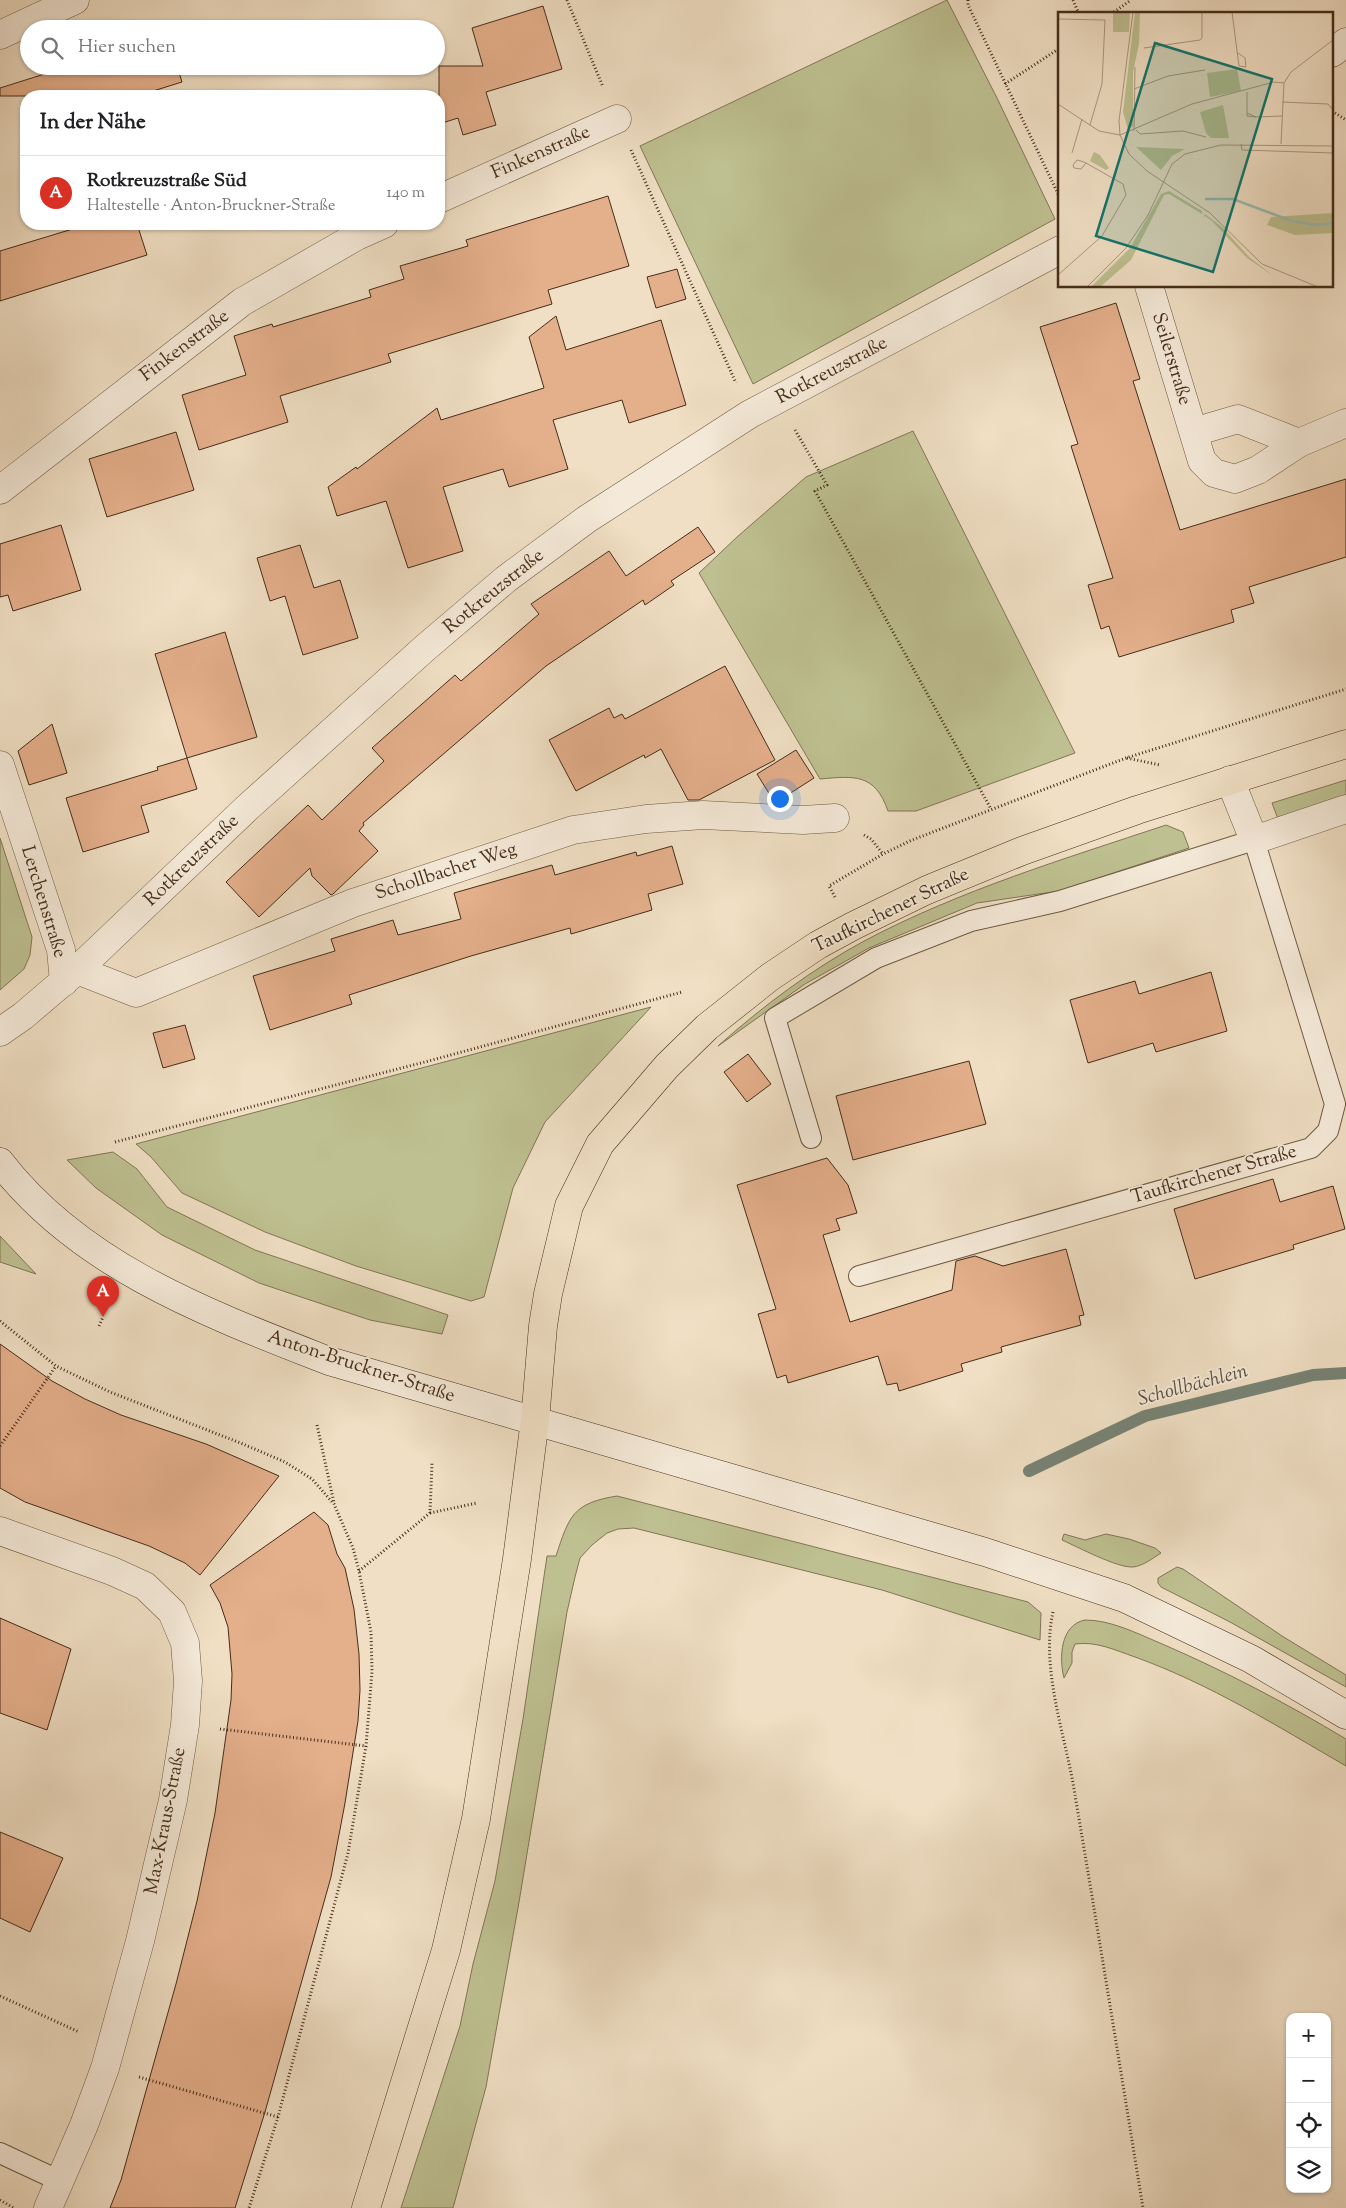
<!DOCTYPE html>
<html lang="de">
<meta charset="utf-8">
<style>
body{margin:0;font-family:"Sorts Mill Goudy",serif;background:#f6f6f6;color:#202124}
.controls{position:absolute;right:15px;bottom:15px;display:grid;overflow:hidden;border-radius:10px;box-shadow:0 1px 4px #0004}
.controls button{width:45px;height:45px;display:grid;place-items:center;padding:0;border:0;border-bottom:1px solid #e0e0e0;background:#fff;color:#202124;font:25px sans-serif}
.you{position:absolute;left:779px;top:798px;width:18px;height:18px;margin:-12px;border:4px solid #fff;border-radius:50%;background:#1a73e8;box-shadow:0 0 0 8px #1a73e833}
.badge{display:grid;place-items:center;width:32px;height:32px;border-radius:50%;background:#d93025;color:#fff;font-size:16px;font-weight:700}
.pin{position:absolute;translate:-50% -41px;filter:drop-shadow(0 1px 2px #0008)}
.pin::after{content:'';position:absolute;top:26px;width:18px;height:15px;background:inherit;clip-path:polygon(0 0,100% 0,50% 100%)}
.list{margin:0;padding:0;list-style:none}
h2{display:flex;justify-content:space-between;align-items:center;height:65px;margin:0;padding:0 20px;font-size:21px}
h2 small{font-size:16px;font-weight:400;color:#757577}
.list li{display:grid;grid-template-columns:32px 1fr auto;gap:15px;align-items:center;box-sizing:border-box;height:75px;padding:0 20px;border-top:1px solid #e0e0e0}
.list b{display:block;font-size:19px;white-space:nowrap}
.list p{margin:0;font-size:16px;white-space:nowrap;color:#757577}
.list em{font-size:16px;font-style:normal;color:#757577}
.icon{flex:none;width:28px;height:28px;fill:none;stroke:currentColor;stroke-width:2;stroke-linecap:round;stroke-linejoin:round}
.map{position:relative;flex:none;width:1346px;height:2208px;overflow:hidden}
.search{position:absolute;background:#fff;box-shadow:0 1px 4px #0004;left:20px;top:20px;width:425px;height:55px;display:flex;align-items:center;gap:12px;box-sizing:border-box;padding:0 18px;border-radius:28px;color:#757577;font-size:19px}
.panel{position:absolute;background:#fff;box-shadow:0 1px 4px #0004;left:20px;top:90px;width:425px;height:140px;border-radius:20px}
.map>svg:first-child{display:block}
</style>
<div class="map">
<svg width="1346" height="2208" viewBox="0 0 1346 2208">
<rect width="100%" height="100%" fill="#f0dfc4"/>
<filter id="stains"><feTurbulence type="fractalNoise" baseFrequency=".004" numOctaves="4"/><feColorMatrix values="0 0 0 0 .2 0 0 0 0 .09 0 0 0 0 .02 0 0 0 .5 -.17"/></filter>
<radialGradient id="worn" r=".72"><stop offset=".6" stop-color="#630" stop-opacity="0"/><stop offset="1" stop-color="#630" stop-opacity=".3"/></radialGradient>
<path fill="#bec091" stroke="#827655" d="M 947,0 L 997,98 L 1055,219 L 753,384 L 640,146 Z
M 913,431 L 1075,753 L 916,811 L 888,811 C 875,773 854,776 820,779 L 699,573 L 737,537 L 806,477 Z
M 1346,780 L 1346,797 L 1278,819 L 1272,803 Z
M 1166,825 L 1183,832 L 1189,848 L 1059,891 L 977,903 L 869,948 L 805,984 L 718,1046 C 763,1006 812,969 866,940 C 961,890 1064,859 1166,825 Z
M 0,838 L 32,937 L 30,955 L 24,969 L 0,990 Z
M 651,1007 L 545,1122 L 513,1188 L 484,1297 L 471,1301 L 356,1266 L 265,1232 L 182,1193 L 151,1157 L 136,1144 Z
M 113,1152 L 137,1169 L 167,1207 L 255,1250 L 448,1315 L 442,1334 L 370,1320 L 259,1283 L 162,1235 L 96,1188 L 67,1160 Z
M 0,1236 L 36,1274 L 0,1262 Z
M 617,1496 L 1028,1602 L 1041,1613 L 1040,1640 L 882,1590 L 634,1528 L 618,1529 L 607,1533 L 592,1545 L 580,1558 L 575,1577 L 567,1612 L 519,1902 L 486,2087 L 453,2208 L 401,2208 L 460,2026 L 473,1964 L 495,1881 L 523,1719 L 547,1556 L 556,1556 C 569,1516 573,1503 617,1496 Z
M 1064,1534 L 1085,1540 L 1106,1534 L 1129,1539 L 1155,1548 L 1161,1553 C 1153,1558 1143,1566 1133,1567 C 1117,1568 1078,1547 1062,1540 Z
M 1177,1567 L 1183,1569 L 1282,1636 L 1346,1675 L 1346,1687 L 1230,1622 L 1161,1587 L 1158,1583 L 1158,1578 Z
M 1085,1620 C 1111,1620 1136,1633 1160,1643 C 1225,1671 1286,1703 1346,1739 L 1346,1766 C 1277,1726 1210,1684 1135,1657 C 1115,1650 1096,1641 1075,1644 L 1072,1652 L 1072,1663 L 1064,1678 C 1059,1658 1060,1625 1085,1620 Z"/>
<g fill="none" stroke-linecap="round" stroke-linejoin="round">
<path stroke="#788375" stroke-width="12" d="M 1029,1471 L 1145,1416 L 1313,1375 L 1346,1373"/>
</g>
<path fill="#e4af8b" stroke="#452d19" d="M 543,6 L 562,69 L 486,92 L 496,125 L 463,135 L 458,118 L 439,124 L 439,66 L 483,66 L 472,28 Z
M 70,66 L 177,66 L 182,82 L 137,96 L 0,96 L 0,88 Z
M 608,196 L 629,266 L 548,290 L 552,304 L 388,354 L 391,362 L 280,396 L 288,422 L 199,450 L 182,395 L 246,375 L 234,336 L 272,324 L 273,327 L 371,297 L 369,290 L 404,279 L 400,266 L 468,246 L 466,240 Z
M 89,224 L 137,224 L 147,255 L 0,301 L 0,251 Z
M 677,269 L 686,299 L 656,308 L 647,277 Z
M 1116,303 L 1140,379 L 1133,381 L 1180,530 L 1346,479 L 1346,557 L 1249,587 L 1254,603 L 1231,610 L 1234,622 L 1119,657 L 1109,626 L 1101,629 L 1088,585 L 1113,578 L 1071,446 L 1078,444 L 1040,327 Z
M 556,316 L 566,350 L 661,320 L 686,405 L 629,423 L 622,400 L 553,420 L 568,469 L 509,487 L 503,469 L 443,487 L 463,551 L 408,568 L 386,501 L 337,516 L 328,487 L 356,467 L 357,469 L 437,408 L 441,420 L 544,388 L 529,337 Z
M 176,432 L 194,490 L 107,517 L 89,459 Z
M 61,525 L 81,590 L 13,611 L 8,595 L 0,597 L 0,544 Z
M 698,527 L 715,552 L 671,581 L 674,585 L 645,605 L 643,600 L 546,666 L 363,823 L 364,825 L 359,831 L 378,851 L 333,894 L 331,895 L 312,876 L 310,868 L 259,917 L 226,882 L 308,805 L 322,820 L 384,761 L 372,748 L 455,675 L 461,681 L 539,614 L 531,604 L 609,551 L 626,576 Z
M 300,545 L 314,588 L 340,580 L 358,638 L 303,655 L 285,596 L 270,601 L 257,558 Z
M 225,632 L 257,737 L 187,758 L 155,654 Z
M 725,666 L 775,760 L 699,800 L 688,800 L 661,749 L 645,758 L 644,755 L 576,791 L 549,740 L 609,708 L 614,718 L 622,714 L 625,719 Z
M 52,724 L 67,773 L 29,785 L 18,751 Z
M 796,750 L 814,778 L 775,803 L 757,774 Z
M 187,758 L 197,789 L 141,806 L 149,832 L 83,852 L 66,798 L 158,770 L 157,767 Z
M 672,846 L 683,884 L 648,894 L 652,910 L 571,934 L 570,928 L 471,956 L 349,995 L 352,1004 L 270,1030 L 253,976 L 335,951 L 331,939 L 393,920 L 398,935 L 461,919 L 454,893 L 552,865 L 555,875 L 636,852 L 637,856 Z
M 1211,972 L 1227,1031 L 1156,1052 L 1153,1043 L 1088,1063 L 1070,1000 L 1135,981 L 1139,994 Z
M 185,1025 L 195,1059 L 163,1068 L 153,1033 Z
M 748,1054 L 771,1084 L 747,1102 L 724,1072 Z
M 969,1061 L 986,1124 L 853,1160 L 836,1096 Z
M 827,1158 L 848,1185 L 857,1213 L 836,1219 L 840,1230 L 823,1235 L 850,1322 L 952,1290 L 956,1261 L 975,1256 L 1003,1266 L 1066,1249 L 1084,1315 L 1079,1316 L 1081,1325 L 1001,1347 L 1002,1352 L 961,1364 L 963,1371 L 899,1391 L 897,1383 L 887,1385 L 878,1356 L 788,1383 L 786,1375 L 777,1378 L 758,1314 L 776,1309 L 737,1185 Z
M 1273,1179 L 1280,1202 L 1333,1186 L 1345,1229 L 1293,1245 L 1294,1249 L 1195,1279 L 1174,1209 Z
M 0,1344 L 52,1381 L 85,1399 L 121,1415 L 206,1444 L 279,1476 L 200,1575 L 185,1563 L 149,1546 L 25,1502 L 0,1488 Z
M 314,1512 L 328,1525 L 337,1554 L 345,1568 L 354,1609 L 359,1654 L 360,1690 L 358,1721 L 345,1803 L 331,1877 L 265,2112 L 235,2208 L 110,2208 L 121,2180 L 176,1984 L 197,1901 L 215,1813 L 231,1700 L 232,1674 L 228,1627 L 220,1603 L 210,1585 Z
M 0,1618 L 71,1649 L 47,1730 L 0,1713 Z
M 0,1832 L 63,1858 L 30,1932 L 0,1918 Z"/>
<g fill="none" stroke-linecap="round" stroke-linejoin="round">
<defs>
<path id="service" d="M 811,1138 L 775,1018 L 876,958 L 971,921 L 1060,901 L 1254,840 L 1335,1104 L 1328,1131 L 1311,1148 L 859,1276
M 0,2153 L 60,2181"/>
<path id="minor" d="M 0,35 L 75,0
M 1332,53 L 1346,42
M 439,199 L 617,119
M 1149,286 L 1202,461 L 1214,473 L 1235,479 L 1258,470 L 1299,443 L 1238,419 L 1194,432
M 1299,443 L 1346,423
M 0,490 L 242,302 L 357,236 L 384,224
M 0,765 L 61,950 L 64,982
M 1230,780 L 1254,840 L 1346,809
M 77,970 L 136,993 L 353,903 L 573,830 L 646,819 L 703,815 L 803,820 L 835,818
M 0,1032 L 23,1016 L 77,970 L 248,807 L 425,648 L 506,579 L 587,519 L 750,414 L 1060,250
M 0,1531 L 112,1571 L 145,1586 L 172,1612 L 185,1643 L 188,1681 L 185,1725 L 173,1800 L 140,1941 L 105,2068 L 84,2125 L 48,2208"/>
<path id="secondary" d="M 0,1162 C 81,1267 209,1314 329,1361 L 985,1552 L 1124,1598 L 1251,1659 L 1346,1715"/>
<path id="primary" d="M 366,2208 L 446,1950 L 476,1819 L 517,1559 L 535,1420 L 543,1326 L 548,1294 L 569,1206 L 600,1144 L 667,1066 L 707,1027 L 770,977 L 818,945 L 853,926 L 927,890 L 1022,851 L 1137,810 L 1346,744"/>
</defs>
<use href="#service" stroke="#705a44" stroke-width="22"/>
<use href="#minor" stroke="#705a44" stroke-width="29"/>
<use href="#secondary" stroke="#452d19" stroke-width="29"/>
<use href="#primary" stroke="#452d19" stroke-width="29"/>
<path stroke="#452d19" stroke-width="3" stroke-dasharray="1 2.5" stroke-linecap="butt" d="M 567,0 L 603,87
M 968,0 L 968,5 L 1060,198
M 1073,0 L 1079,14
M 1111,14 L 1131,0
M 1005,84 L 1060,48
M 1332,111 L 1346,120
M 631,150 L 736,383
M 795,430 L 827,485 L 815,491 L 991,809
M 1127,758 L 1160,765
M 864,835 L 871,839 L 883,854
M 835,897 L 829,886 L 883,854 L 912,840 L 1126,758 L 1346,689
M 115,1142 L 425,1062 L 682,992
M 0,1321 L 56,1366 L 110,1392 L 243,1444 L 285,1462 L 312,1479 L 334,1504 L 353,1548 L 359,1571 L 371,1632 L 372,1672 L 366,1746 L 348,1853 L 278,2117 L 249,2208
M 99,1326 L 103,1317
M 317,1425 L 334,1503
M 0,1446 L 56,1366
M 430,1513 L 477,1503
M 359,1571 L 430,1513 L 432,1463
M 1053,1612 C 1041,1666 1063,1729 1073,1783 C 1097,1925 1120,2066 1143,2208
M 220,1729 L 366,1746
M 0,1996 L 79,2032
M 139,2077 L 278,2117
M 0,2200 L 14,2208"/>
<use href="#service" stroke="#f5ead9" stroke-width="20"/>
<use href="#minor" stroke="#f5ead9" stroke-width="28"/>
<use href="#secondary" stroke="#f5ead9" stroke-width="28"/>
<use href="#primary" stroke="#f0dfc4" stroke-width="28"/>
</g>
<g text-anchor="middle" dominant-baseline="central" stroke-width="4" stroke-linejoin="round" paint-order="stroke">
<g font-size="19" fill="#452d19" stroke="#f5ead9">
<text transform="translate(541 153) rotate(-24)">Finkenstraße</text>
<text transform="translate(185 346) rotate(-37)">Finkenstraße</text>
<text transform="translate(1171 359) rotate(73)">Seilerstraße</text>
<text transform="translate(832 371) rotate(-28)">Rotkreuzstraße</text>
<text transform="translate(494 592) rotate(-39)">Rotkreuzstraße</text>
<text transform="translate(192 861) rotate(-44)">Rotkreuzstraße</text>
<text transform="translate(446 872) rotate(-18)">Schollbacher Weg</text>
<text transform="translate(43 902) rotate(73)">Lerchenstraße</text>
<text transform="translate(891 911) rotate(-26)">Taufkirchener Straße</text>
<text transform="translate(1214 1175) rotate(-16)">Taufkirchener Straße</text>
<text transform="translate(361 1367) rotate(18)">Anton-Bruckner-Straße</text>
<text transform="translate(166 1821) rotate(-79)">Max-Kraus-Straße</text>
</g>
<g font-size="20" font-style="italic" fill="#5a513f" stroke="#f5ead9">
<text transform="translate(1193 1386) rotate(-15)">Schollbächlein</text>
</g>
</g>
<g transform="translate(1058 12)">
<rect width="275" height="275" fill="#f0dfc4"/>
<path d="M 55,0 L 72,0 L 71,20 L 55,20 ZM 77,0 L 82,0 L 81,32 L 75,60 L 75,114 L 70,118 L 65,100 ZM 179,57 L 183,79 L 152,85 L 149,61 ZM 165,93 L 171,126 L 153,126 L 148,121 L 142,100 ZM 78,135 L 127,137 L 114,144 L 103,158 ZM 36,140 L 42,143 L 51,156 L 48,158 L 32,149 ZM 111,179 L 144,199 L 144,202 L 111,182 L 106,183 L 73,248 L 42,275 L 33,275 L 72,236 L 103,182 ZM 275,201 L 275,221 L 237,223 L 209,213 L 213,205 ZM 147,202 L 165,216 L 191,245 L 217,265 L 189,246 L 153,208 L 147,204 L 145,206 Z" fill="#bec091"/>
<path fill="none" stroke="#9abdb2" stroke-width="2.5" d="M 147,187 L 175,187 L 234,209 L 258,213 L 275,211"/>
<path fill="none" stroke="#ac9880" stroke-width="1" d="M 75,0 L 61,109 L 62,123 L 71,142 L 89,159 L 152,201 L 204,252 L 260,275M 174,0 L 181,54 L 188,55 L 187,46 L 180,41M 0,7 L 47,8 L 44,72 L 32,113M 86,36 L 142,28 L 144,26 L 144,0M 76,77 L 110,64 L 147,58M 189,80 L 189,104 L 198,105 L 189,101M 224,90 L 270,92 L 275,98M 0,92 L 41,119 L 62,123 L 134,92 L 216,70 L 226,71M 198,105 L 224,104M 78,118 L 82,122 L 125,119 L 148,125M 76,119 L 77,55M 183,132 L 184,138 L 275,141M 223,132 L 226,71 L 233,60 L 275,28M 14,141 L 24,107M 19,148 L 23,149 L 28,151 L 23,157 L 16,156 L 15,153 ZM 0,263 L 44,224 L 68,183 L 65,172 L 28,151M 29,275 L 68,236 L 90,203 L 114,152 L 127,142 L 163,133 L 275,134"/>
<path fill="#0f766e" fill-opacity="0.15" stroke="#0f766e" stroke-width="2.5" d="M 97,31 L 214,67 L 155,260 L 38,224 Z"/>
<rect width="275" height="275" fill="none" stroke="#452d19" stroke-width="2.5"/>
</g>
<rect width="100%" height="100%" filter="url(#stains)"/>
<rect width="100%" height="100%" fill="url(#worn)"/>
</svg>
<div class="controls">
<button>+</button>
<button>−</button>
<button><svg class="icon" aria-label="locate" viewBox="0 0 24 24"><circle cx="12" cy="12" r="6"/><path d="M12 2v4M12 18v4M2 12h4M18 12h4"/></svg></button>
<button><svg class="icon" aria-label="layers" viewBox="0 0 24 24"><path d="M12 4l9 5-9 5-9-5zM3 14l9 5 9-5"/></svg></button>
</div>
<div class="you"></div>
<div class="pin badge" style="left:103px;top:1317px">A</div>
<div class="search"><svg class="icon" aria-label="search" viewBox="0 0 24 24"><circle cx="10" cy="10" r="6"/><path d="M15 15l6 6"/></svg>Hier suchen</div>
<section class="panel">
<h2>In der Nähe<small></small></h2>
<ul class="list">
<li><span class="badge">A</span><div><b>Rotkreuzstraße Süd</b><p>Haltestelle · Anton-Bruckner-Straße</p></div><em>140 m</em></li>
</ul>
</section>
</div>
